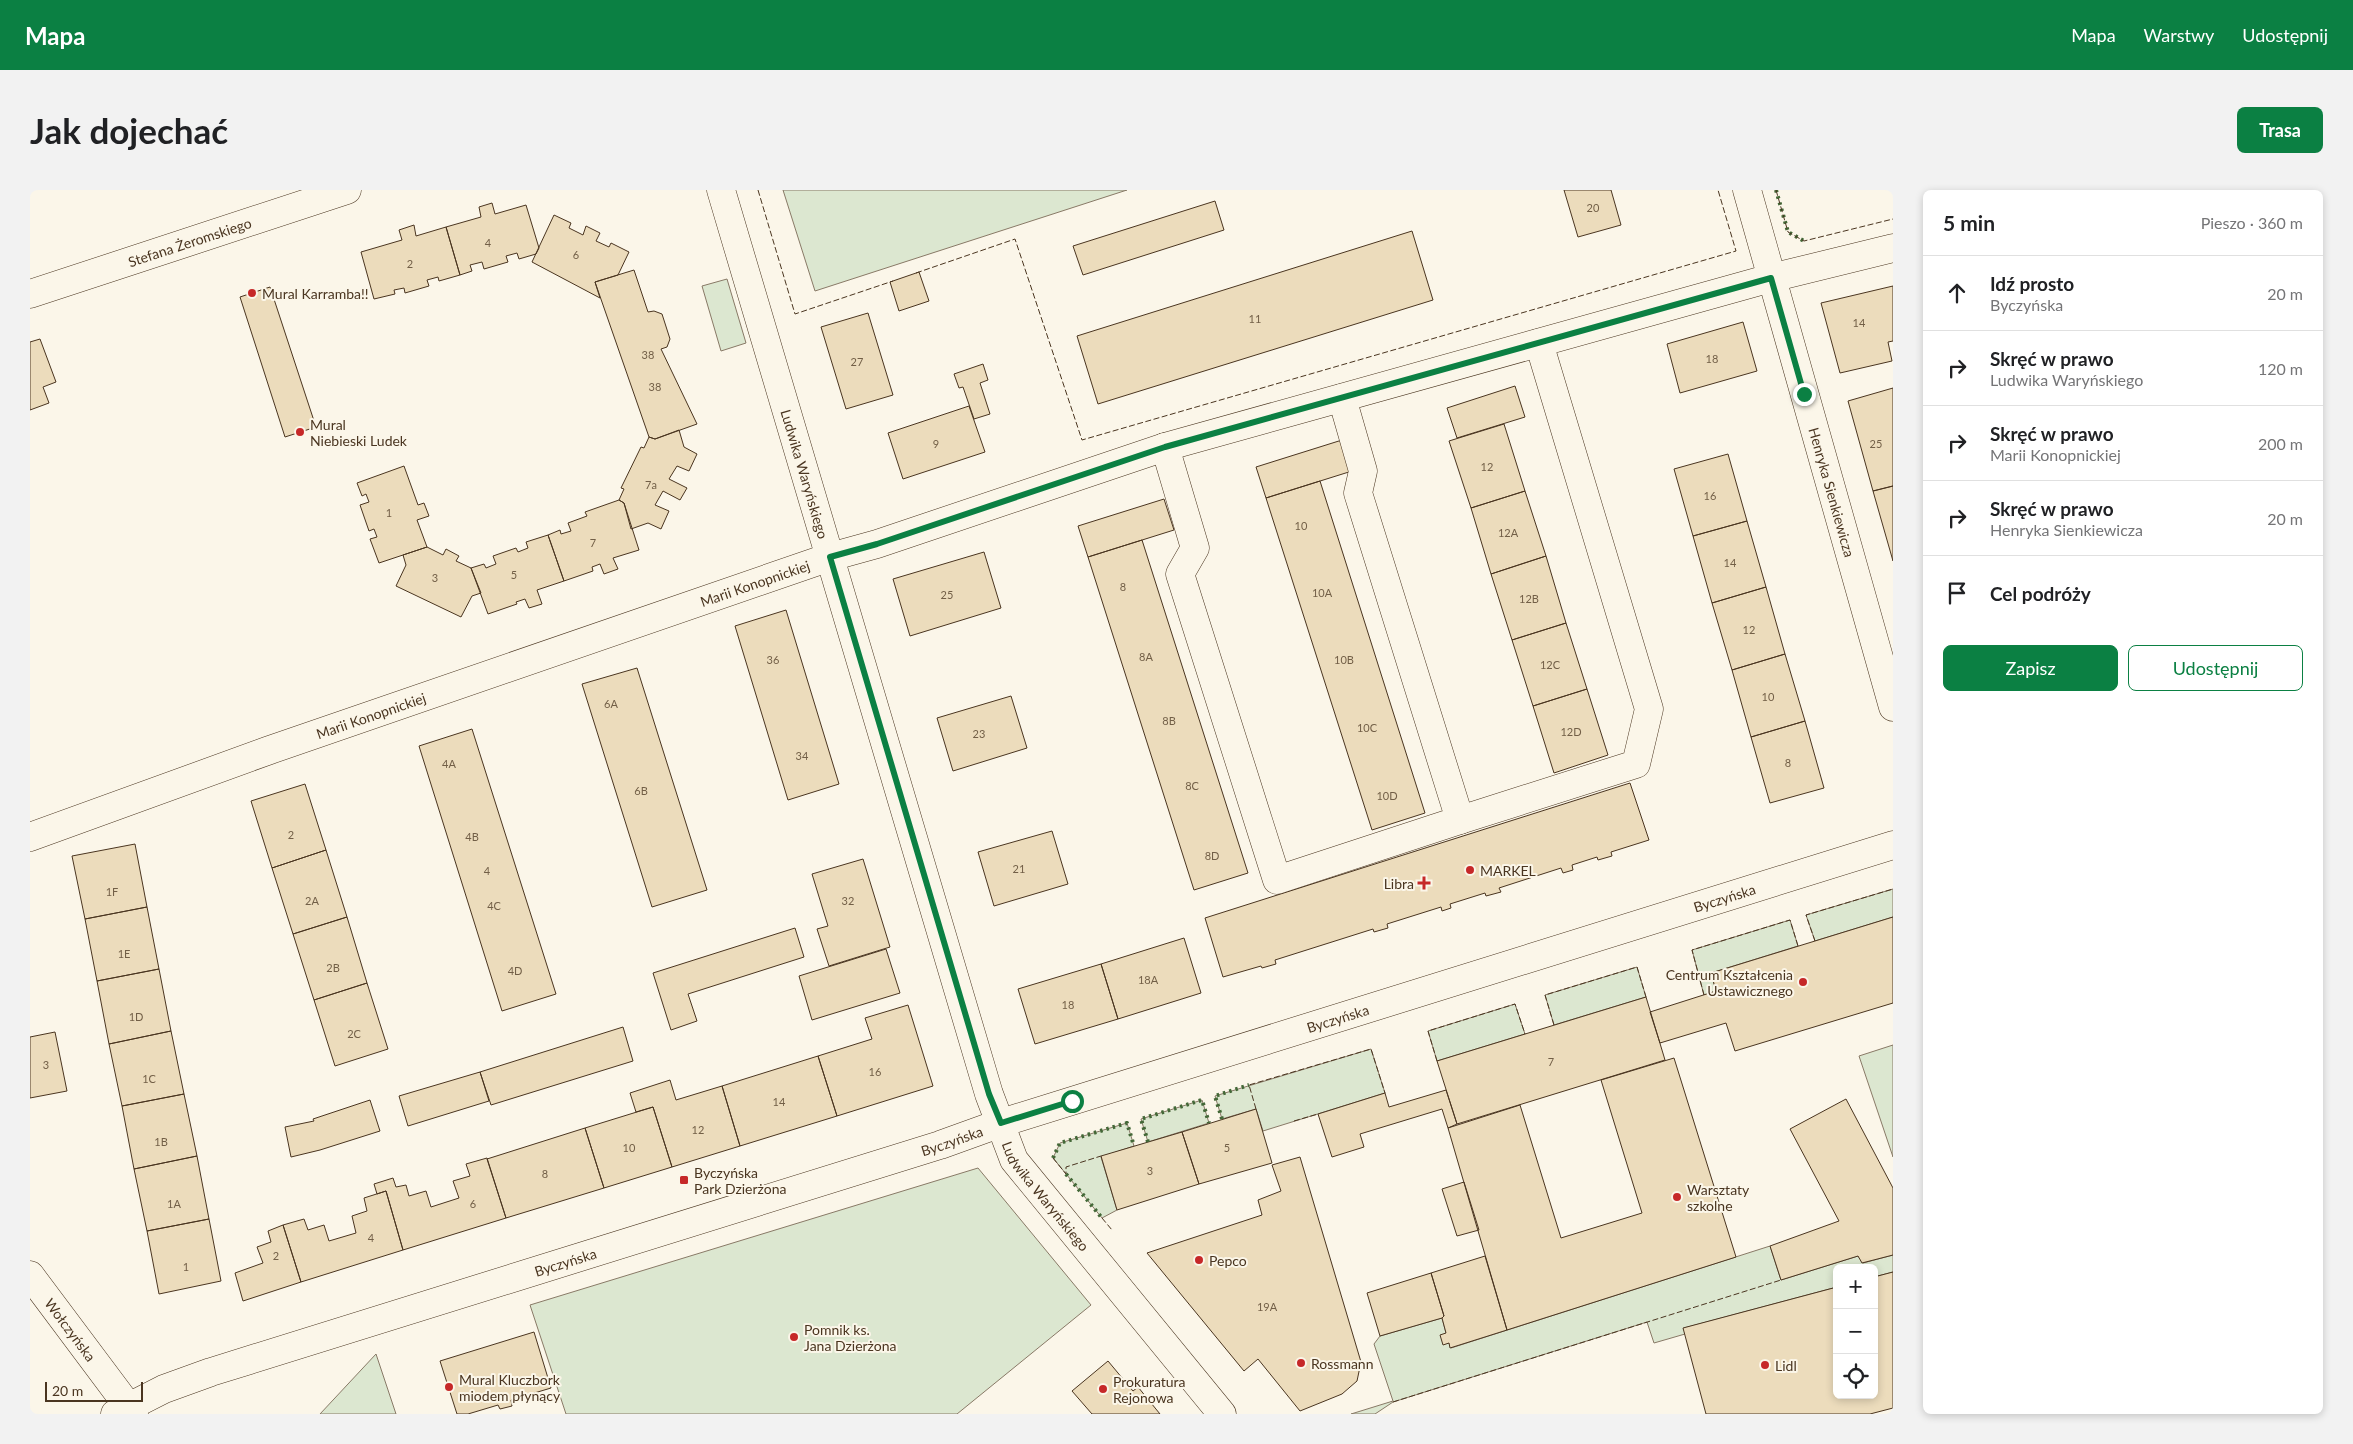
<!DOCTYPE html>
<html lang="pl">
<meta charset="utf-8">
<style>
body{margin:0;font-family:Lato,sans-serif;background:#f2f2f2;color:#202124}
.controls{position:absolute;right:15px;bottom:15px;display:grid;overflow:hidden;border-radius:8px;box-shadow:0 2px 8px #0003}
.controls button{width:45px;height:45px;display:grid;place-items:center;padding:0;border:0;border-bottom:1px solid #e0e0e0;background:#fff;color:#202124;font:25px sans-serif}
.scale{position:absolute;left:15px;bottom:12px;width:98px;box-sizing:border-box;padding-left:5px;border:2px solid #4a3520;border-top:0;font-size:14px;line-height:18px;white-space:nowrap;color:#4a3520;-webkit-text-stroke:4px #fbf6e9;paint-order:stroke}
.stop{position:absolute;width:15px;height:15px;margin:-11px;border:4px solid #0b8043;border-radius:50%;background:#fff}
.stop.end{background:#0b8043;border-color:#fff;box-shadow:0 1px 5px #0008}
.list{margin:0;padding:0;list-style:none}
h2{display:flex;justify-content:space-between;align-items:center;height:65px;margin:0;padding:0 20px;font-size:21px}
h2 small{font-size:16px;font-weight:400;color:#757577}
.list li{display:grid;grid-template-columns:32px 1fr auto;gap:15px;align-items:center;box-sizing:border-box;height:75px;padding:0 20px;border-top:1px solid #e0e0e0}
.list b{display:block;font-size:19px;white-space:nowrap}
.list p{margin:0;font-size:16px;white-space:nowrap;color:#757577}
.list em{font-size:16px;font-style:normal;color:#757577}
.actions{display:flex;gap:10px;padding:15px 20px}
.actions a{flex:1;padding:11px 0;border:1px solid #0b8043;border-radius:8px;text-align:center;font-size:18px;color:#0b8043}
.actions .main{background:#0b8043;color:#fff}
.icon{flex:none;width:28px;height:28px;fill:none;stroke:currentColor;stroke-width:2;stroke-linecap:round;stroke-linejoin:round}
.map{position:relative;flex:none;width:1863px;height:1224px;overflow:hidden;border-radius:8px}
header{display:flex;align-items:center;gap:30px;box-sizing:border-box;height:70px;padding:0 25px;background:#0b8043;color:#fff}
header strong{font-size:24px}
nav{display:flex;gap:28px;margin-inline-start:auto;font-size:18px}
.intro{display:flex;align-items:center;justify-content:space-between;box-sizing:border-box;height:120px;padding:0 30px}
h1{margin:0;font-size:35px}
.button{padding:12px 22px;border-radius:8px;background:#0b8043;color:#fff;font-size:18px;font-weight:700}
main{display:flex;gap:30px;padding:0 30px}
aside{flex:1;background:#fff;border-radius:8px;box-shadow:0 2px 8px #0003}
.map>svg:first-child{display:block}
</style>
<header>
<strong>Mapa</strong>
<nav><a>Mapa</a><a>Warstwy</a><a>Udostępnij</a></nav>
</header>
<div class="intro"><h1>Jak dojechać</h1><a class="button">Trasa</a></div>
<main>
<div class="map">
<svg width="1863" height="1224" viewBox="0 0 1863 1224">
<rect width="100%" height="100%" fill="#fbf6e9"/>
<path fill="#dce7d0" stroke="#887966" d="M 753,0 L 1097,0 L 785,101 Z
M 697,89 L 716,153 L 691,161 L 672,96 Z
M 1863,699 L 1863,727 L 1785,751 L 1776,725 Z
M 1760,730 L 1768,756 L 1681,783 L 1686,801 L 1674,805 L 1662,760 Z
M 1607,777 L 1616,807 L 1524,835 L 1515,805 Z
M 1485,814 L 1495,844 L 1407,871 L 1398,841 Z
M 1863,855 L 1863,967 L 1829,866 Z
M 1341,859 L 1355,903 L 1233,941 L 1226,919 L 1192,929 L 1185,906 Z
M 1172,910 L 1179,933 L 1118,952 L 1111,929 Z
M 1097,933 L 1104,956 L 1071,967 L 1087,1020 L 1072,1028 L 1023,968 L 1030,953 Z
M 948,978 L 1061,1115 L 927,1224 L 536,1224 L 500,1115 Z
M 1740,1056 L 1751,1090 L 1828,1066 L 1833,1073 L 1863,1065 L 1863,1082 L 1844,1087 L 1844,1078 L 1807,1078 L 1807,1097 L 1654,1138 L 1655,1144 L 1624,1153 L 1617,1132 L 1363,1212 L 1345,1224 L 1321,1224 L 1363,1211 L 1344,1154 L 1350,1146 L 1412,1128 L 1416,1143 L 1413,1154 L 1419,1153 L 1421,1158 Z
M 346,1164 L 366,1224 L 290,1224 Z"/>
<path fill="#ecdcbc" stroke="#4a3520" d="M 1534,0 L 1581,0 L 1591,35 L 1548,47 Z
M 1185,11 L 1194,40 L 1053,85 L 1043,56 Z
M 462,13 L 465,24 L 496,15 L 509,58 L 506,64 L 489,69 L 487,63 L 476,66 L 478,72 L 454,79 L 452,72 L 440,75 L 442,81 L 430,85 L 416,37 L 451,27 L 449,17 Z
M 524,25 L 541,33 L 539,38 L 553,45 L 556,36 L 570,43 L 566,51 L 579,57 L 581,53 L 599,62 L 588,85 L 565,92 L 570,108 L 502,72 Z
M 384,35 L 386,46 L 416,37 L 430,85 L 409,91 L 408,87 L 397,90 L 399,96 L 375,103 L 374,98 L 364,100 L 365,104 L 344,109 L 331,62 L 372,50 L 369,40 Z
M 1382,41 L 1403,110 L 1068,214 L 1047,146 Z
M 604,80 L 618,122 L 624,121 L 632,124 L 640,149 L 637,157 L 631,159 L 667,234 L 625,249 L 619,247 L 565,92 Z
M 889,82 L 899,111 L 869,121 L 860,92 Z
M 1863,96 L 1863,151 L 1858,152 L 1862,171 L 1810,183 L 1791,113 Z
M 240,97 L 286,237 L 255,247 L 210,107 Z
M 838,123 L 863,205 L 816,219 L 791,137 Z
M 1713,132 L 1727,181 L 1650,203 L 1637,154 Z
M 10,149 L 26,192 L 13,197 L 19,213 L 0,220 L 0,152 Z
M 953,174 L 958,190 L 950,193 L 960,224 L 944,229 L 933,197 L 929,198 L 924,184 Z
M 1485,196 L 1495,227 L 1427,248 L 1417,218 Z
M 1863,198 L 1863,296 L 1843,301 L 1818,211 Z
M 939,216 L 955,262 L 873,289 L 858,243 Z
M 1474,234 L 1495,301 L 1441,318 L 1419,251 Z
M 649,240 L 654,257 L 667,264 L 659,281 L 647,276 L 639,289 L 657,298 L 650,310 L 633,301 L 625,315 L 639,321 L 631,339 L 618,333 L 601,339 L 594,313 L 589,310 L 594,299 L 591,298 L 611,257 L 614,258 L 619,247 L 625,249 Z
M 1312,250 L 1322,281 L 1236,308 L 1226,277 Z
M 1698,264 L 1717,331 L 1663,346 L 1644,279 Z
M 374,276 L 388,315 L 394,313 L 399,326 L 387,330 L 397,357 L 349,373 L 340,349 L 347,347 L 344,339 L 339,341 L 330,315 L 339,312 L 336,304 L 332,306 L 327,293 Z
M 1290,291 L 1395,623 L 1342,640 L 1236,308 Z
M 1863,296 L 1863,371 L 1843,301 Z
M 1495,301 L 1516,366 L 1461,384 L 1441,318 Z
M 1134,309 L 1144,340 L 1058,367 L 1048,336 Z
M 589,310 L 594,313 L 609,360 L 583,368 L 588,379 L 574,384 L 570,374 L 562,377 L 563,381 L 534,391 L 518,345 L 530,340 L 531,344 L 541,341 L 538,333 L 557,326 L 555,322 Z
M 1717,331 L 1736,397 L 1682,413 L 1663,346 Z
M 518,345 L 534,391 L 507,400 L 512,414 L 499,418 L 495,409 L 486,412 L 487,414 L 458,424 L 441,378 L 454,374 L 456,378 L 466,374 L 463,366 L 486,358 L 488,362 L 498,358 L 496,352 Z
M 1112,350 L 1218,683 L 1164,700 L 1058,367 Z
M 397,357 L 413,365 L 416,359 L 429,366 L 426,371 L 441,378 L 451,403 L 442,406 L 431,427 L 366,396 L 376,375 L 373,365 Z
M 954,362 L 971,418 L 880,446 L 863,389 Z
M 1516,366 L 1536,433 L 1482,450 L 1461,384 Z
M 1736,397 L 1755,464 L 1702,480 L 1682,413 Z
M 756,420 L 809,594 L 758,610 L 705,436 Z
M 1536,433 L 1557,499 L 1503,516 L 1482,450 Z
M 1755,464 L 1775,531 L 1721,547 L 1702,480 Z
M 607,478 L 677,700 L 622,717 L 552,494 Z
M 1557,499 L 1578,565 L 1524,583 L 1503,516 Z
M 981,506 L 997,558 L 923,581 L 907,528 Z
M 1775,531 L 1794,598 L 1740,613 L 1721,547 Z
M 442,539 L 526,804 L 472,821 L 389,556 Z
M 1600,593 L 1619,650 L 1581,662 L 1582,666 L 1568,670 L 1567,667 L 1542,675 L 1543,680 L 1533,683 L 1531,678 L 1469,698 L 1471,702 L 1456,706 L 1455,703 L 1420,714 L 1421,718 L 1412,721 L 1411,717 L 1357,734 L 1358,738 L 1344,742 L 1343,739 L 1245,770 L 1246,774 L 1232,778 L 1231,776 L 1193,787 L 1175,728 Z
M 275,594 L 296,660 L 242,678 L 221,611 Z
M 1022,641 L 1038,694 L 964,716 L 948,662 Z
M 105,654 L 117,717 L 55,729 L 42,666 Z
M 296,660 L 317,727 L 263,744 L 242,678 Z
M 833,669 L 860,757 L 799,776 L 787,739 L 798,736 L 782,684 Z
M 117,717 L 129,779 L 67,791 L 55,729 Z
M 317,727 L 337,793 L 284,810 L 263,744 Z
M 1863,727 L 1863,813 L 1705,861 L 1696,833 L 1630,853 L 1620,822 L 1686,801 L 1681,783 Z
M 765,738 L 774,767 L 658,804 L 667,831 L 641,840 L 623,783 Z
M 1154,748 L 1171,803 L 1088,829 L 1071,774 Z
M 856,759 L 870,803 L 782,830 L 769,786 Z
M 1071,774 L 1088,829 L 1005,854 L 988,799 Z
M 129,779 L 141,841 L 79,854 L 67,791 Z
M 337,793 L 358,859 L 305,876 L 284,810 Z
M 1616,807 L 1635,870 L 1427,934 L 1407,871 Z
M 878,815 L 903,896 L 807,926 L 788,866 L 842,849 L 835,828 Z
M 593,837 L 603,871 L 461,915 L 450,882 Z
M 141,841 L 154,904 L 92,916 L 79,854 Z
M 25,842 L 37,901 L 0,908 L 0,847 Z
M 788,866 L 807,926 L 710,956 L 692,896 Z
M 1644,868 L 1706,1067 L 1477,1140 L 1418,938 L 1490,915 L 1531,1048 L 1612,1023 L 1571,890 Z
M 450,882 L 459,911 L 378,936 L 369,906 Z
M 640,890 L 646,910 L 692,896 L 710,956 L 642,977 L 623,917 L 606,922 L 600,903 Z
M 1416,900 L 1427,934 L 1418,938 L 1412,919 L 1330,944 L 1334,957 L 1302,967 L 1288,924 L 1355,903 L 1359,917 Z
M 154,904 L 167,966 L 104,979 L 92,916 Z
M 1816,909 L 1863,998 L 1863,1065 L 1832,1073 L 1828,1066 L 1751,1090 L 1740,1056 L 1809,1031 L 1760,939 Z
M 340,910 L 350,941 L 290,960 L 261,967 L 255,937 L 284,931 L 283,929 Z
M 623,917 L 642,977 L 574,998 L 555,938 Z
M 1226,919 L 1242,973 L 1169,994 L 1152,942 Z
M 555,938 L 574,998 L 476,1028 L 457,969 Z
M 1152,942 L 1169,994 L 1087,1020 L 1071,966 Z
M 167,966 L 179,1029 L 117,1041 L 104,979 Z
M 1270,967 L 1331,1172 L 1327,1191 L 1312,1204 L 1270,1221 L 1228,1169 L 1214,1181 L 1117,1063 L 1232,1025 L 1228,1010 L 1251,1001 L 1242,975 Z
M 457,968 L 476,1028 L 373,1060 L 356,1001 L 347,1004 L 344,994 L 363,988 L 366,997 L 376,995 L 379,1006 L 396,1001 L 401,1017 L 429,1008 L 423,991 L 440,986 L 436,974 Z
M 1434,992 L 1449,1040 L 1427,1046 L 1412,999 Z
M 356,1001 L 373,1060 L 271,1092 L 253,1035 L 274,1029 L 278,1040 L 294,1035 L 299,1051 L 326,1043 L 322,1026 L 337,1021 L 334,1008 Z
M 179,1029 L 191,1091 L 129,1104 L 117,1041 Z
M 253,1035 L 271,1092 L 213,1111 L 205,1083 L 233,1073 L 227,1057 L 241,1052 L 238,1041 Z
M 1455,1066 L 1477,1140 L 1420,1158 L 1419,1153 L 1413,1155 L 1410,1145 L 1416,1143 L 1412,1128 L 1414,1126 L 1401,1083 Z
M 1863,1082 L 1863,1218 L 1840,1224 L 1676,1224 L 1653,1138 L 1807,1097 L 1807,1205 L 1844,1205 L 1844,1087 Z
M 1401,1083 L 1414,1126 L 1412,1128 L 1350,1146 L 1337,1103 Z
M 504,1142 L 521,1198 L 481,1210 L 482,1216 L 470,1219 L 468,1215 L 438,1224 L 427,1224 L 410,1171 Z
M 1078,1171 L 1103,1201 L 1108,1197 L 1130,1224 L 1062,1224 L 1042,1201 Z"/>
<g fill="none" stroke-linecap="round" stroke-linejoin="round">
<defs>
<g id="minor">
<path id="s1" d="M 691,0 L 959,904 L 984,970 L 1192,1224"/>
<path id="s2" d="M 1717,0 L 1863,517"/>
<path id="s3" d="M 0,104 L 317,0"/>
<path d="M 1135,257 L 1165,358 L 1150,384 L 1247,690 L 1430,630 L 1328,303 L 1333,281 L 1312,208"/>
<path d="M 1430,630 L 1606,574 L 1619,519 L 1509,153"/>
<path id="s4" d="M 0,647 L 237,561 L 800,367 L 847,354 L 1135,257 L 1741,88 L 1863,58"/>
<path id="s5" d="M 0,1085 L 104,1224"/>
<path id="s6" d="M 85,1224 L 134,1199 L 181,1182 L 910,955 L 971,933 L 1863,655"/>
</g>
</defs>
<use href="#minor" stroke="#4a3520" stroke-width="29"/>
<use href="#minor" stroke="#fbf6e9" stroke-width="28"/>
<path stroke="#436837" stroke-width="4" stroke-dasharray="2.5 4" stroke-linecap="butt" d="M 1746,0 L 1758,42 L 1774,51
M 1192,929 L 1185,906 L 1219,895
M 1118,952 L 1111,929 L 1172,910 L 1179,933
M 1023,968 L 1030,953 L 1097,933 L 1104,956
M 1036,984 L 1072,1028"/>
<path stroke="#4a3520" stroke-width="1" stroke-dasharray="6 2.5" stroke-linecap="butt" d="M 728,0 L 765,124 L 863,91
M 1746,0 L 1758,42 L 1774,51 L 1863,29
M 886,83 L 985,49 L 1052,250 L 1706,61 L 1688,0
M 1785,751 L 1776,725 L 1863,699
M 1674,805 L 1662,760 L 1760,730 L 1768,756
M 1524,835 L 1515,805 L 1607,777 L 1616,807
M 1407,871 L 1398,841 L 1485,814 L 1495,844
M 1226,919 L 1219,895 L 1341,859 L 1355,903
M 1264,931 L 1288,924
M 1023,968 L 1036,984 L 1036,977 L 1071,966
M 1072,1028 L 1082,1040
M 1363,1212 L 1751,1090"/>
</g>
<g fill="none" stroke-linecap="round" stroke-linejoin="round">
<path stroke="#0b8043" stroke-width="6" d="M 1042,911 L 971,933 L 959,904 L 800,367 L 847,354 L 1135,257 L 1741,88 L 1774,204"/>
</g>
<g fill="#c62828" stroke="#fbf6e9" stroke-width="2">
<circle cx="222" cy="103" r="5"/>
<circle cx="270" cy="242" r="5"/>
<circle cx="1440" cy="680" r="5"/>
<path d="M1391.5 685.5h5v5h5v5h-5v5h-5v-5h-5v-5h5z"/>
<circle cx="1773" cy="792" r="5"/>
<rect x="649" y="985" width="10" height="10" rx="2.5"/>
<circle cx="1647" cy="1007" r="5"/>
<circle cx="1169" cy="1070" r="5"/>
<circle cx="764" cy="1147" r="5"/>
<circle cx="1271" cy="1173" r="5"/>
<circle cx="1735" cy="1175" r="5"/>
<circle cx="419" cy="1197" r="5"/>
<circle cx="1073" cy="1199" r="5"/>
</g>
<g text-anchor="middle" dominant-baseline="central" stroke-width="4" stroke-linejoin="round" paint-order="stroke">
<g font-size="11" fill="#725f47">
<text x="1563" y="17">20</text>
<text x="458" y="52">4</text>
<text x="546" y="64">6</text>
<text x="380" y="73">2</text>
<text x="1225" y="128">11</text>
<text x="1829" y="132">14</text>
<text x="618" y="164">38</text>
<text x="1682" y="168">18</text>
<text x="827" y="171">27</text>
<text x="625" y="196">38</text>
<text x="906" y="253">9</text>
<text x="1846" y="253">25</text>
<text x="1457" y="276">12</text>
<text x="621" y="294">7a</text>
<text x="1680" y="305">16</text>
<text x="359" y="322">1</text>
<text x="1271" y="335">10</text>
<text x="1478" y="342">12A</text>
<text x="563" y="352">7</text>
<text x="1700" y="372">14</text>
<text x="484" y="384">5</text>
<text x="405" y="387">3</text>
<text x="1093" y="396">8</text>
<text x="1292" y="402">10A</text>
<text x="917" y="404">25</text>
<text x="1499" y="408">12B</text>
<text x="1719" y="439">12</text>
<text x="1116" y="466">8A</text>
<text x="743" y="469">36</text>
<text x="1314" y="469">10B</text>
<text x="1520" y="474">12C</text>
<text x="1738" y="506">10</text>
<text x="581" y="513">6A</text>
<text x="1139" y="530">8B</text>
<text x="1337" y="537">10C</text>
<text x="1541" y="541">12D</text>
<text x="949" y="543">23</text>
<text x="772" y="565">34</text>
<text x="1758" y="572">8</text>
<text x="419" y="573">4A</text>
<text x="1162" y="595">8C</text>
<text x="611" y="600">6B</text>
<text x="1357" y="605">10D</text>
<text x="261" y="644">2</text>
<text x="442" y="646">4B</text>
<text x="1182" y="665">8D</text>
<text x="989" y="678">21</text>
<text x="457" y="680">4</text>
<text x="82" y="701">1F</text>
<text x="282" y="710">2A</text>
<text x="818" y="710">32</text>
<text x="464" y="715">4C</text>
<text x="94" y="763">1E</text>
<text x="303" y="777">2B</text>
<text x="485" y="780">4D</text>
<text x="1118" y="789">18A</text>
<text x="1038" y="814">18</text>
<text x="106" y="826">1D</text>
<text x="324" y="843">2C</text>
<text x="1521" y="871">7</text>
<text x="16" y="874">3</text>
<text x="845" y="881">16</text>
<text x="119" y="888">1C</text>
<text x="749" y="911">14</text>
<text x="668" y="939">12</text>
<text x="131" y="951">1B</text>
<text x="599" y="957">10</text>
<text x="1197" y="957">5</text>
<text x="1120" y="980">3</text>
<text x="515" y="983">8</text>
<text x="144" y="1013">1A</text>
<text x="443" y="1013">6</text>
<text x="341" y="1047">4</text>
<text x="246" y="1065">2</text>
<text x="156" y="1076">1</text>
<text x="1237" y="1116">19A</text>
</g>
<g font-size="14" fill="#4a3520" stroke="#fbf6e9">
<text stroke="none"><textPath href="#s3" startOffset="168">Stefana Żeromskiego</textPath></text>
<text stroke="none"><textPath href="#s1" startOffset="296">Ludwika Waryńskiego</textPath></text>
<text stroke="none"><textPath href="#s2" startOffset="314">Henryka Sienkiewicza</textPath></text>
<text stroke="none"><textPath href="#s4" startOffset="768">Marii Konopnickiej</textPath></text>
<text stroke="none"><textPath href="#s4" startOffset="362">Marii Konopnickiej</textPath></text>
<text stroke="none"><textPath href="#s6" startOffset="1691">Byczyńska</textPath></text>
<text stroke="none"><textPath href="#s6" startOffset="1286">Byczyńska</textPath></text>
<text stroke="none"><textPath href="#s6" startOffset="881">Byczyńska</textPath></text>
<text stroke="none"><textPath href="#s1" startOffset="1061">Ludwika Waryńskiego</textPath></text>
<text stroke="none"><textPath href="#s6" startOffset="476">Byczyńska</textPath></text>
<text stroke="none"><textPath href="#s5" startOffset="68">Wołczyńska</textPath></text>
</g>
<g font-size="14" fill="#4a3520" stroke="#fbf6e9" text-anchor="start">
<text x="232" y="103">Mural Karramba!!</text>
<text x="280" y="234">Mural<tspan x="280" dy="16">Niebieski Ludek</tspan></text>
<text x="1450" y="680">MARKEL</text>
<text x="1384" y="693" text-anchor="end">Libra</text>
<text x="1763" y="784" text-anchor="end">Centrum Kształcenia<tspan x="1763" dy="16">Ustawicznego</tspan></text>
<text x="664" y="982">Byczyńska<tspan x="664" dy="16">Park Dzierżona</tspan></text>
<text x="1657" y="999">Warsztaty<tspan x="1657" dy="16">szkolne</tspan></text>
<text x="1179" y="1070">Pepco</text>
<text x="774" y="1139">Pomnik ks.<tspan x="774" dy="16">Jana Dzierżona</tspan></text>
<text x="1281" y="1173">Rossmann</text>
<text x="1745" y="1175">Lidl</text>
<text x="429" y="1189">Mural Kluczbork<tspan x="429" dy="16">miodem płynący</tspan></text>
<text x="1083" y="1191">Prokuratura<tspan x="1083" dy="16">Rejonowa</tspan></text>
</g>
</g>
</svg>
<div class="controls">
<button>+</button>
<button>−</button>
<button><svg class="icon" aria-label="locate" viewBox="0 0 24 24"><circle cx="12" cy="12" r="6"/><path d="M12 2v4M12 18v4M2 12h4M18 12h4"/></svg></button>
</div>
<div class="scale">20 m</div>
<div class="stop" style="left:1042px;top:911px"></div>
<div class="stop end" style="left:1774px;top:204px"></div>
</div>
<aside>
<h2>5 min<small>Pieszo · 360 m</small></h2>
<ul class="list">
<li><svg class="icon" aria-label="ahead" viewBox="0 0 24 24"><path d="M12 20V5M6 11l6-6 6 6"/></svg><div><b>Idź prosto</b><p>Byczyńska</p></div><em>20 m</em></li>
<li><svg class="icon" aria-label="right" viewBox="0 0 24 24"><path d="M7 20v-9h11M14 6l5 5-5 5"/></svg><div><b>Skręć w prawo</b><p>Ludwika Waryńskiego</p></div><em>120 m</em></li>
<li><svg class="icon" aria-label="right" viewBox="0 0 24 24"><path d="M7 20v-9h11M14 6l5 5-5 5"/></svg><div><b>Skręć w prawo</b><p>Marii Konopnickiej</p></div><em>200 m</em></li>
<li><svg class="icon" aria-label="right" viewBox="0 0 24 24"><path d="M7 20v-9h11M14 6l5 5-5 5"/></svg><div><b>Skręć w prawo</b><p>Henryka Sienkiewicza</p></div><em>20 m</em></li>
<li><svg class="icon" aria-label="arrive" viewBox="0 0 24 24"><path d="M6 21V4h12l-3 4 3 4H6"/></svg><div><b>Cel podróży</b></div></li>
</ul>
<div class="actions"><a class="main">Zapisz</a><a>Udostępnij</a></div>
</aside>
</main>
